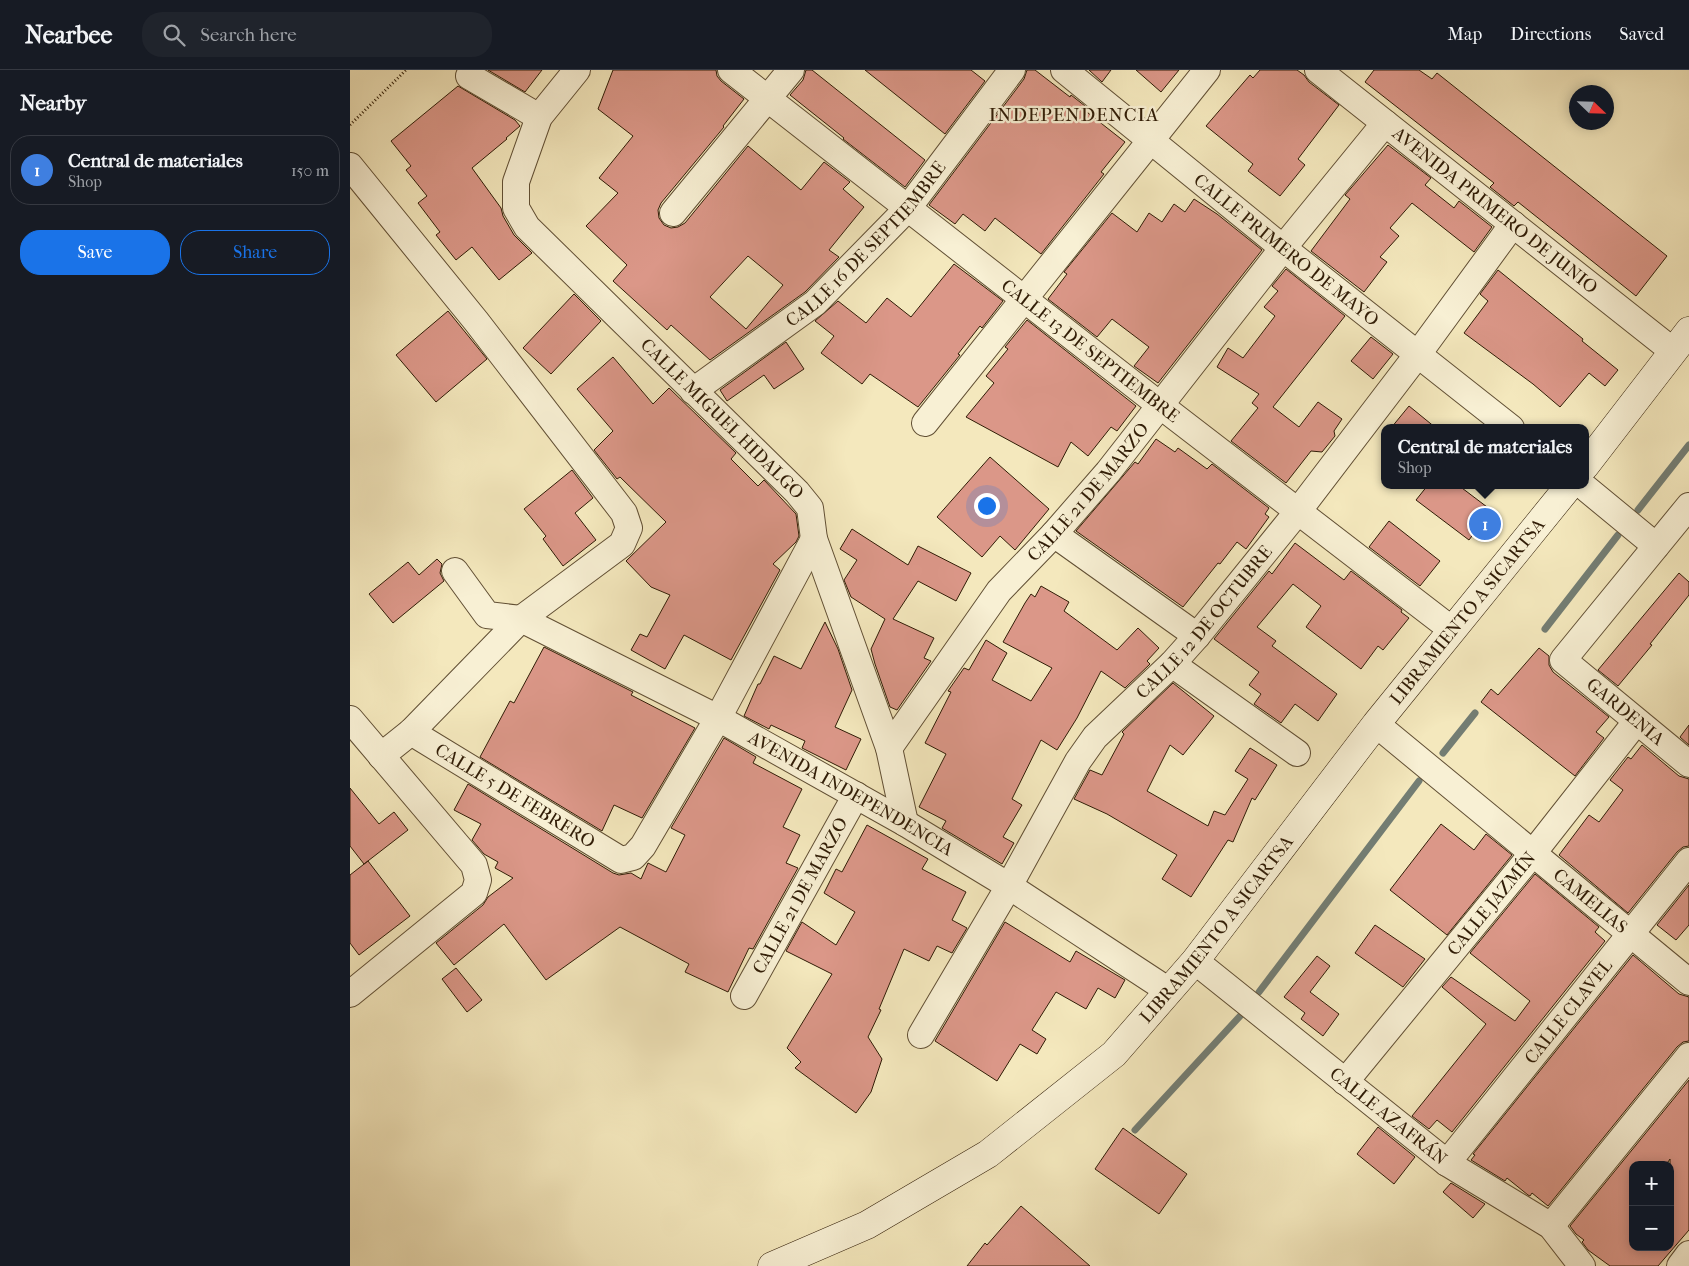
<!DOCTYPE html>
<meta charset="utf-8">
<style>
body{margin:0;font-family:"IM FELL French Canon",serif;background:#20242c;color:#f1f3f6}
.controls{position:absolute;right:15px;bottom:15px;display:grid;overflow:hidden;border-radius:10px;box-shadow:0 2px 12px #0003}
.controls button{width:45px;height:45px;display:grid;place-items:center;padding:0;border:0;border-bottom:1px solid #363941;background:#171b24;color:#f1f3f6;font:25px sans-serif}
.compass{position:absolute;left:1219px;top:15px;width:45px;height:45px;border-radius:50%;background:#171b24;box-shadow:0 2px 12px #0003;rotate:113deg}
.you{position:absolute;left:636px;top:435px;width:18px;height:18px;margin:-12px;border:4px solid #fff;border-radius:50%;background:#1a73e8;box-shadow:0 0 0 8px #1a73e833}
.badge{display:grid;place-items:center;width:32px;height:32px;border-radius:50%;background:#1a73e8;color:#fff;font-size:16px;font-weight:700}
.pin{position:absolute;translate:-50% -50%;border:2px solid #fff;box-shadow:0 1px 5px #0006}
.popup{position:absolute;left:1031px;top:354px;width:208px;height:65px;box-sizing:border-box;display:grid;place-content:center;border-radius:10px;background:#171b24;filter:drop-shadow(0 1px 4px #0005);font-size:16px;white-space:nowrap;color:#9ea1a6}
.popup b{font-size:19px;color:#f1f3f6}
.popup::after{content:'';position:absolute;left:50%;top:100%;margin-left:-10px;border:10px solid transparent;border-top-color:#171b24}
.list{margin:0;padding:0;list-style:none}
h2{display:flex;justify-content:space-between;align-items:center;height:65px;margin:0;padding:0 20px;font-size:21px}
h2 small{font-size:16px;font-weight:400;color:#9ea1a6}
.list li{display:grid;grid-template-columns:32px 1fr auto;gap:15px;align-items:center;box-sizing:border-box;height:70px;margin:0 10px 10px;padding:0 10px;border:1px solid #363941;border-radius:20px}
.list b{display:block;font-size:19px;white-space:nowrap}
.list p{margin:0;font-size:16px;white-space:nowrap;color:#9ea1a6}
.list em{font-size:16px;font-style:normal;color:#9ea1a6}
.actions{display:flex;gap:10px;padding:15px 20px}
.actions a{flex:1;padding:11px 0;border:1px solid #1a73e8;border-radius:20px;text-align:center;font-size:18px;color:#1a73e8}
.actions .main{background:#1a73e8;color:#fff}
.icon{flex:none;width:28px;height:28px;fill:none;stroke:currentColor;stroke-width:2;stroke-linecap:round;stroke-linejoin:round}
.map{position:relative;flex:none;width:1339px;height:1196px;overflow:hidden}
header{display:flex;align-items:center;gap:30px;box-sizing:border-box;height:70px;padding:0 25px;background:#171b24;border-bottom:1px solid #363941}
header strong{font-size:24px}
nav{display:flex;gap:28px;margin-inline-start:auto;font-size:18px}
.search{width:350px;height:45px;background:#20242c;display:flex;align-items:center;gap:12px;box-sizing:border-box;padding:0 18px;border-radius:20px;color:#9ea1a6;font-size:19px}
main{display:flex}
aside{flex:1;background:#171b24}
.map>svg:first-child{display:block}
</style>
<header>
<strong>Nearbee</strong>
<div class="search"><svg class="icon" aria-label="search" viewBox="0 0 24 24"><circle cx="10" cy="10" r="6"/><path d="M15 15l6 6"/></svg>Search here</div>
<nav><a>Map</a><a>Directions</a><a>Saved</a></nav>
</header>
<main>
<aside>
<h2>Nearby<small></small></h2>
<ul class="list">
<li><span class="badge" style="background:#3f7fe0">1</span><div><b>Central de materiales</b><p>Shop</p></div><em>150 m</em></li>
</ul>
<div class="actions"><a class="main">Save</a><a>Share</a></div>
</aside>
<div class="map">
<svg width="1339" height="1196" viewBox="0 0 1339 1196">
<rect width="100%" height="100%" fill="#f4e8bd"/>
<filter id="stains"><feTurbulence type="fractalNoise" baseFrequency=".004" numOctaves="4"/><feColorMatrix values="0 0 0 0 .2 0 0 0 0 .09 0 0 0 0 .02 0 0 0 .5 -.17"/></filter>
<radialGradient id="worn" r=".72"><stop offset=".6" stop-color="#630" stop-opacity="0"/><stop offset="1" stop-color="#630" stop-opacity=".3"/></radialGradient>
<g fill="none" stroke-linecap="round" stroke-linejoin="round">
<path stroke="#737d73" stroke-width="7" d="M 1288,440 L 1339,375
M 1195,559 L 1268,465
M 1093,683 L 1125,643
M 909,922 L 1069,711
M 785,1060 L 892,944"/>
</g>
<path fill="#db9788" stroke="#301c06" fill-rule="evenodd" d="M 138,0 L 192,0 L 175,22 Z
M 263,0 L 366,0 L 367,6 L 371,11 L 394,29 L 373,56 L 374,57 L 311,133 L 308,140 L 309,148 L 314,155 L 321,158 L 328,157 L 335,153 L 398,76 L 451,120 L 474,92 L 500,112 L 493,119 L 514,137 L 479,180 L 489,187 L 455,222 L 360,290 L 321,255 L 317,260 L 263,211 L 277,195 L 236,156 L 268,123 L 249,108 L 283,66 L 248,39 ZM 398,186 L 433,215 L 396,259 L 360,227 Z
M 456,0 L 462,0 L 575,90 L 555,117 L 493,69 L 494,68 L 440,25 L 453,10 Z
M 515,0 L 621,0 L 635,11 L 595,64 Z
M 677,0 L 685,0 L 720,27 L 721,25 L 735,36 L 733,39 L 775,72 L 751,102 L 754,104 L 691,184 L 645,148 L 635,161 L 613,144 L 605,154 L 579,135 L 674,9 Z
M 739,0 L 761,0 L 752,12 Z
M 786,0 L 829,0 L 811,22 Z
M 910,0 L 947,0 L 954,5 L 959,12 L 989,35 L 948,89 L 955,95 L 930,126 L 898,101 L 903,94 L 856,56 L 900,5 L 903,8 Z
M 1024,0 L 1069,0 L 1082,9 L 1087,3 L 1317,186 L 1286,226 L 1168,132 L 1164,136 L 1140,117 L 1144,113 L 1015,12 Z
M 108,16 L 165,50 L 170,56 L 156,68 L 157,69 L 122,98 L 151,138 L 153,146 L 164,165 L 182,183 L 149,210 L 122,177 L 106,190 L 86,165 L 90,162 L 68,133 L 77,126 L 56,100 L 61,96 L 41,71 Z
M 1038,75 L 1081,108 L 1075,115 L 1104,138 L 1109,131 L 1142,157 L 1124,182 L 1062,133 L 1040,158 L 1049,166 L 1030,187 L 1037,192 L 1014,222 L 961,181 L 1000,129 L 995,125 Z
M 844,129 L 867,144 L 912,180 L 808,313 L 784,296 L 799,277 L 762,249 L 747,267 L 698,229 L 717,204 L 714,202 L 762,143 L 787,162 L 799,143 L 812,152 L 824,134 L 835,142 Z
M 604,194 L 653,231 L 632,258 L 630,256 L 608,284 L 610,285 L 568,337 L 520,304 L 512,314 L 471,283 L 484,266 L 465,251 L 488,231 L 516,253 L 537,228 L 561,247 Z
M 936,199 L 995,246 L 923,337 L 949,357 L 968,332 L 992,349 L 984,361 L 985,366 L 972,382 L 961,381 L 936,413 L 881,371 L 908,338 L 902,333 L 909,324 L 867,297 L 878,278 L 893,288 L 925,246 L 914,237 L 928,221 L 922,216 Z
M 1148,200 L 1233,269 L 1232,271 L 1268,300 L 1255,316 L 1239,303 L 1210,337 L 1183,314 L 1114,263 L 1138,231 L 1130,224 Z
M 224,224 L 251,251 L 201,304 L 173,278 Z
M 98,241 L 137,289 L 86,332 L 46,285 Z
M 677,250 L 786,336 L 767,361 L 761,357 L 738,386 L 721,372 L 708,397 L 616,347 L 644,313 L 636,306 L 658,279 L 655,277 Z
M 1021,267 L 1043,284 L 1023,309 L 1001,291 Z
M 436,272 L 454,299 L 424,319 L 414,305 L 377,331 L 370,320 Z
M 263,287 L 303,334 L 319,318 L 386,383 L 381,389 L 408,416 L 414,410 L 446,444 L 449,466 L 446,472 L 423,494 L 430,500 L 381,590 L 334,565 L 315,599 L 281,580 L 290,564 L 297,567 L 320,525 L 301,517 L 276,491 L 316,452 L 270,407 L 267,409 L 244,380 L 263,361 L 227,319 Z
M 1059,336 L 1086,358 L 1041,358 Z
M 806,369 L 825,382 L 828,378 L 857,399 L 862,394 L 919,438 L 915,444 L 919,447 L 896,479 L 887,472 L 870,494 L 868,493 L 833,537 L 726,461 L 785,392 L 788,394 Z
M 640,387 L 699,439 L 665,480 L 650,466 L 632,487 L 587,447 Z
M 222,400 L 243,428 L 225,443 L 246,470 L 213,496 L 193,469 L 196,466 L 174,439 Z
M 1078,415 L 1108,415 L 1141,440 L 1119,470 L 1066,430 Z
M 1039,451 L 1090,491 L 1070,516 L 1019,477 Z
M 502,459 L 558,495 L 568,476 L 621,503 L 606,531 L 568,511 L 543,549 L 584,568 L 574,588 L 581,591 L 547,640 L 540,637 L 525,594 L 521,579 L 535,549 L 501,527 L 494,510 L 507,490 L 490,479 Z
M 945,473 L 994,510 L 1001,501 L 1052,540 L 1051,542 L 1059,548 L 1033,580 L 1028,576 L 1011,599 L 956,557 L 971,536 L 943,514 L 907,557 L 926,571 L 922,576 L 987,624 L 968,651 L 945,634 L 931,653 L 904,634 L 911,624 L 899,615 L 909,602 L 864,569 L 919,501 L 922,504 Z
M 87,489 L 92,494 L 90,503 L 94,511 L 43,553 L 19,524 L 58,492 L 69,505 Z
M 1329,503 L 1339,512 L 1339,525 L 1300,574 L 1302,575 L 1268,616 L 1248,600 Z
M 691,516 L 719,532 L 714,541 L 767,580 L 788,558 L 809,578 L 797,591 L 800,594 L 775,618 L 751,601 L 727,648 L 707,680 L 691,670 L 662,729 L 672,735 L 653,767 L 664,773 L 652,794 L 592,758 L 596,751 L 569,737 L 596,684 L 575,673 L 601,622 L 598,621 L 614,598 L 619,600 L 636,570 L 657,583 L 642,610 L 681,631 L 702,598 L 653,572 L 675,533 L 681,524 L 685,527 Z
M 475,552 L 488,579 L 502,620 L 485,657 L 511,669 L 496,700 L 452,678 L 455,671 L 421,655 L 419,659 L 394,646 L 408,614 L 410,614 L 424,586 L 451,599 Z
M 194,577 L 279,620 L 283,622 L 281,625 L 345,658 L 292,748 L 264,735 L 252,761 L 130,687 L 160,631 L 164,633 Z
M 1189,578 L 1199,586 L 1199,595 L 1203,602 L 1259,647 L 1246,662 L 1254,668 L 1225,706 L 1131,632 L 1141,619 L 1148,625 Z
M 823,613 L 864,646 L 833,685 L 820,675 L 797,721 L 858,756 L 864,741 L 875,745 L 898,709 L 885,701 L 900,678 L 927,695 L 905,730 L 902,728 L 883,772 L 878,770 L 841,827 L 812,809 L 827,785 L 757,744 L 724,729 L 740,700 L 752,705 L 774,664 L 772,662 Z
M 1339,655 L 1339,675 L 1330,667 Z
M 374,668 L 406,687 L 403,693 L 452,719 L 433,757 L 450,765 L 436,793 L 448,798 L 403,879 L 399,878 L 378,922 L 335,902 L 339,894 L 270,857 L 196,910 L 154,854 L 104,895 L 86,873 L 133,835 L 138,827 L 163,808 L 145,798 L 148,792 L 134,784 L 122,770 L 131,754 L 104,740 L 118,714 L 263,803 L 269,805 L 281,803 L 291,809 L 298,793 L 316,802 L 335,765 L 321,758 Z
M 1292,675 L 1329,706 L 1339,709 L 1339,776 L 1333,777 L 1327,782 L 1278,843 L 1209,785 L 1239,745 L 1249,752 L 1273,720 L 1260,710 L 1278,687 L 1281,689 Z
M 0,718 L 29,754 L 44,742 L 58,760 L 14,794 L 0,776 Z
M 1091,754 L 1124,780 L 1136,764 L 1162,785 L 1097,865 L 1040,820 Z
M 517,755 L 578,789 L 572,799 L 616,822 L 602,850 L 617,858 L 602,883 L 587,876 L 579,891 L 554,879 L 529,939 L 531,940 L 518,967 L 532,989 L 521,1022 L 506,1043 L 445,998 L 451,992 L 437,978 L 482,904 L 436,881 L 452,852 L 486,875 L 505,842 L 474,823 L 486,799 L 492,802 Z
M 18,791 L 60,846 L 9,885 L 0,873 L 0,805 Z
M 1185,804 L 1249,857 L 1245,862 L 1255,871 L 1102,1062 L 1087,1050 L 1079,1059 L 1062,1046 L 1136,954 L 1092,917 L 1101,907 L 1165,951 L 1180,931 L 1120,883 Z
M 1339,815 L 1339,855 L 1326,870 L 1307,855 Z
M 655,852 L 720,892 L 726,881 L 775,910 L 765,928 L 748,918 L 736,939 L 706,922 L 682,960 L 696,969 L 687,984 L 670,974 L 647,1011 L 585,971 Z
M 1025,855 L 1075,889 L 1053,917 L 1005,883 Z
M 1283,885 L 1329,924 L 1339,927 L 1339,971 L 1333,972 L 1327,977 L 1198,1136 L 1182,1123 L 1180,1126 L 1178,1125 L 1157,1108 L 1155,1111 L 1121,1090 L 1125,1085 L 1123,1084 Z
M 967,886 L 980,896 L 960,922 L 989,944 L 973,966 L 951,949 L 955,943 L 934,927 Z
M 106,898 L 132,930 L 117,942 L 92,909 Z
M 1339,1010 L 1339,1160 L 1308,1196 L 1260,1196 L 1238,1180 L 1232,1172 L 1234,1170 L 1226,1164 L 1220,1156 ZM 1320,1089 L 1320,1177 L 1283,1177 L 1283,1095 L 1316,1095 Z
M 1028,1057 L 1065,1087 L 1044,1114 L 1007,1084 Z
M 773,1058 L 837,1104 L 809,1144 L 745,1099 Z
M 1101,1113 L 1135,1134 L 1123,1148 L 1093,1122 Z
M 671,1136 L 740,1196 L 617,1196 L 635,1173 L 637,1175 Z"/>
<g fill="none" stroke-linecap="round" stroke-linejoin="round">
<defs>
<g id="street">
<path id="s1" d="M 227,0 L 189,47 L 166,112 L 166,138 L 177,157 L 447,422 L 460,438 L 464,469 L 539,678 L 555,753"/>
<path id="s2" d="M 381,0 L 811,336 L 1101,559"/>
<path id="s3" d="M 714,0 L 933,178 L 1161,358"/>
<path id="s4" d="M 968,0 L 1323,281"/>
<path d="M 119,6 L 189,47"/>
<path d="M 0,96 L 126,251 L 274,443 L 279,458 L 272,474 L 171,549 L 61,662 L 31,686"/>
<path d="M 323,143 L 441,0"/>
<path id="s5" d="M 343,321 L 465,233 L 558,138 L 662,0"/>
<path d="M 575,353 L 857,0"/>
<path d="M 1232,415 L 1306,476"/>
<path id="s6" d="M 1339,436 L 1213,590 L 1339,694"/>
<path d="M 704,464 L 847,566"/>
<path id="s7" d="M 105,501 L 137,545 L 171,549 L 368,648 L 555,753 L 659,816 L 819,921"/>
<path d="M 822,594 L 947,683"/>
<path d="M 0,649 L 124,795 L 128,810 L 124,823 L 0,924"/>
<path id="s8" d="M 1026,654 L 1339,912"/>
<path id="s9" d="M 61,662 L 271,790 L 283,787 L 293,776 L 368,648 L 464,469"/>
<path id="s10" d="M 539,678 L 649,521 L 704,464 L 758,402 L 933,178 L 1035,53"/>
<path id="s11" d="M 845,891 L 1097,1093 L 1201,1156 L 1232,1196"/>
<path id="s12" d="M 394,926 L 506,725"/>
<path id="s13" d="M 571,965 L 659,816 L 728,691 L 745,667 L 822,594 L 847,566 L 949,440 L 1068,284 L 1163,154"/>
<path id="s14" d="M 995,1012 L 1183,783 L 1286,652"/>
<path id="s15" d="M 1097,1093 L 1339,791"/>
<path d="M 1201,1156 L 1339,986"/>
<path d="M 1330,1196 L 1339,1184"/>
</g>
<g id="secondary">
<path d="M 1235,396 L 1339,261"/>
<path id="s16" d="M 422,1196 L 517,1155 L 638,1084 L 764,984 L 845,891 L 1026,654 L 1220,415"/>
</g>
</defs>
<use href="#street" stroke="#614f34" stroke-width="28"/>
<use href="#secondary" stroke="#301c06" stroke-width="29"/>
<path stroke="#301c06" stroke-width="3" stroke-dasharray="1 2.5" stroke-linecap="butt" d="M 0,55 L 56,0"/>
<use href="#street" stroke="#f8f0d4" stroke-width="26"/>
<use href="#secondary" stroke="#f8f0d4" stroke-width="28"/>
</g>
<g text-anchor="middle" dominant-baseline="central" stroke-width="4.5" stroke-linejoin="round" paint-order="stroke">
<g font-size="18" fill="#301c06" stroke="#f8f0d4">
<text stroke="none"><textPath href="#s4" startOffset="226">AVENIDA PRIMERO DE JUNIO</textPath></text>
<text stroke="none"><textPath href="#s5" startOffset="228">CALLE 16 DE SEPTIEMBRE</textPath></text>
<text stroke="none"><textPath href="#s3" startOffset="286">CALLE PRIMERO DE MAYO</textPath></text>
<text stroke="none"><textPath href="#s2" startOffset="456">CALLE 13 DE SEPTIEMBRE</textPath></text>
<text stroke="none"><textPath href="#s1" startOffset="451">CALLE MIGUEL HIDALGO</textPath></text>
<text stroke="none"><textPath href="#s10" startOffset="325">CALLE 21 DE MARZO</textPath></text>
<text stroke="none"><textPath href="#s16" startOffset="971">LIBRAMIENTO A SICARTSA</textPath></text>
<text stroke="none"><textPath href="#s13" startOffset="504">CALLE 12 DE OCTUBRE</textPath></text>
<text stroke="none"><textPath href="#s6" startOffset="280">GARDENIA</textPath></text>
<text stroke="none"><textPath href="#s7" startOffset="462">AVENIDA INDEPENDENCIA</textPath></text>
<text stroke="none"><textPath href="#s9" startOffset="122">CALLE 5 DE FEBRERO</textPath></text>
<text stroke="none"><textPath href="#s12" startOffset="115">CALLE 21 DE MARZO</textPath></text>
<text stroke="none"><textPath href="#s8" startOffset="278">CAMELIAS</textPath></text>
<text stroke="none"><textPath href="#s14" startOffset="231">CALLE JAZMÍN</textPath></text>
<text stroke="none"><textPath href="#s16" startOffset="566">LIBRAMIENTO A SICARTSA</textPath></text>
<text stroke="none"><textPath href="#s15" startOffset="194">CALLE CLAVEL</textPath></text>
<text stroke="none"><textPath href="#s11" startOffset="248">CALLE AZAFRÁN</textPath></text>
</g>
<g font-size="19" letter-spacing="1" fill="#301c06" stroke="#f8f0d4">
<text x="724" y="45">INDEPENDENCIA</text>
</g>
</g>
<rect width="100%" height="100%" filter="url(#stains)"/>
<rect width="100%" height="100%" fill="url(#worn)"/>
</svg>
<div class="controls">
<button>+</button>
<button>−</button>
</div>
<svg class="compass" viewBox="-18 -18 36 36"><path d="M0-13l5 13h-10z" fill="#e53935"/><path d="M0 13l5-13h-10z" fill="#9ea1a6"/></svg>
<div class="you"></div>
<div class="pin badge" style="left:1135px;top:454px;background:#3f7fe0">1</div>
<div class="popup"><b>Central de materiales</b>Shop</div>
</div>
</main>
